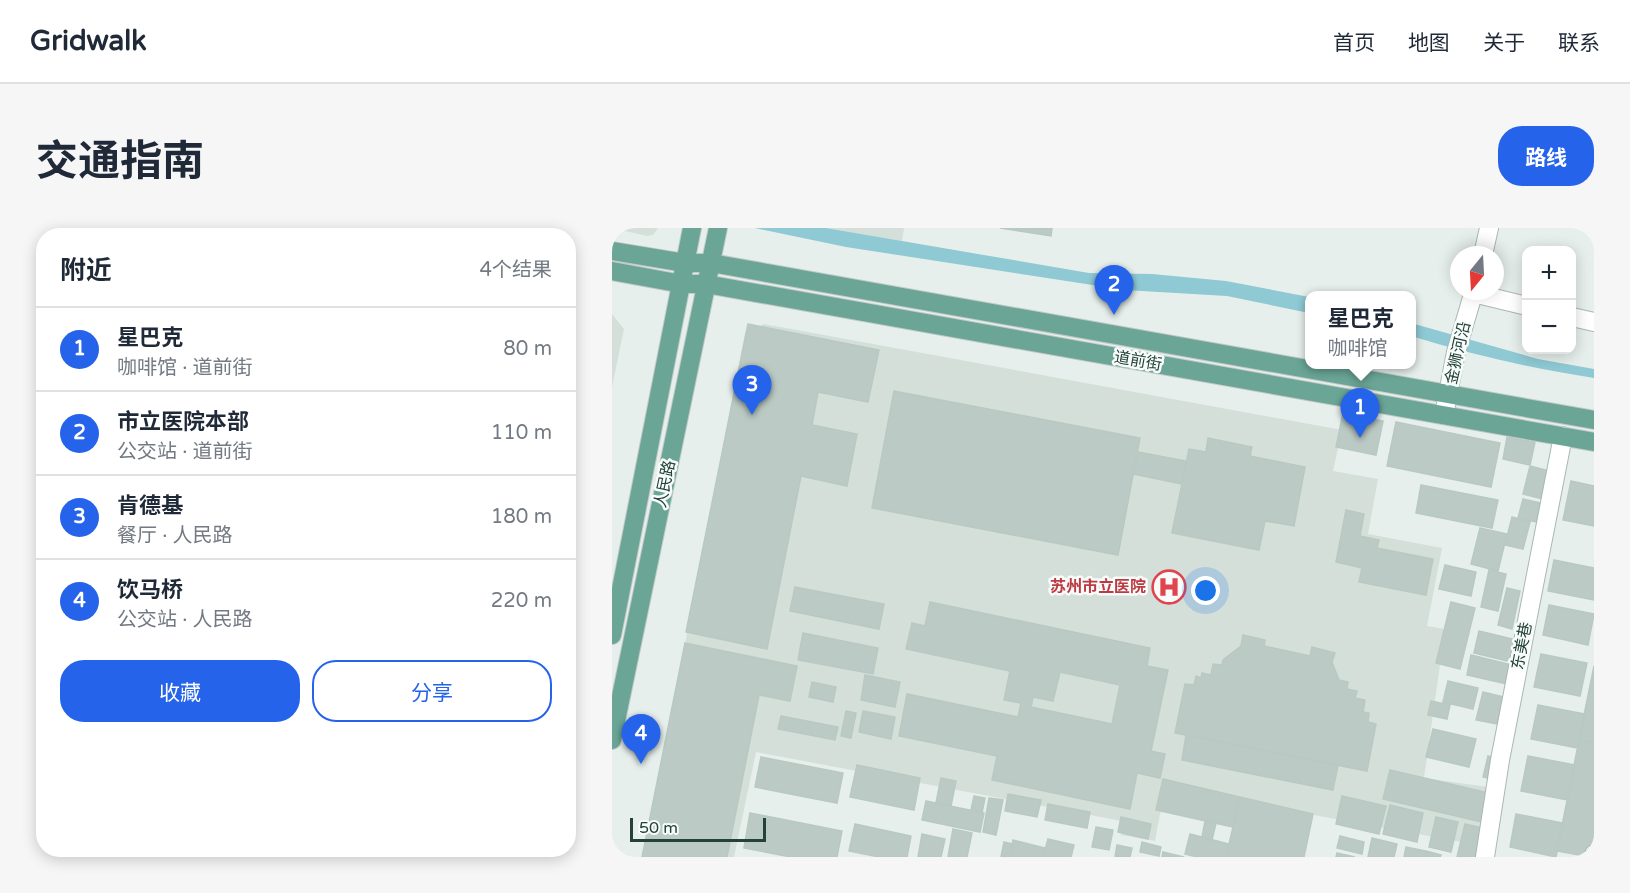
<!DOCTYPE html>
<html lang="zh">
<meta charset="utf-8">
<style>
body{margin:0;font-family:"Varela Round","Noto Sans SC",sans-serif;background:#f6f6f7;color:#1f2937}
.controls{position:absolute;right:18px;top:18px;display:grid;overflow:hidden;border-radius:12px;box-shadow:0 3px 15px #0003}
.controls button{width:54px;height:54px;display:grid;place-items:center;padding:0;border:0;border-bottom:2px solid #e0e1e3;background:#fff;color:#1f2937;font:30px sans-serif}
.compass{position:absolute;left:838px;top:18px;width:54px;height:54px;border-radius:50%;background:#fff;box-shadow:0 3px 15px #0003;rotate:198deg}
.scale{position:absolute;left:18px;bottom:15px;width:136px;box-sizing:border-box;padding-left:6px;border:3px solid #24423a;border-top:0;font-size:16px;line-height:21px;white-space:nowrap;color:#24423a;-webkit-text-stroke:4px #f7fbf9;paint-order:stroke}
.you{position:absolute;left:594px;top:363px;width:21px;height:21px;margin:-15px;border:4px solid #fff;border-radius:50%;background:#1a73e8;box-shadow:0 0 0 9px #1a73e833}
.badge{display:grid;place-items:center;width:39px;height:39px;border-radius:50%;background:#2563eb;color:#fff;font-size:20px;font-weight:700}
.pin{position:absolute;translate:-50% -50px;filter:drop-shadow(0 2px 3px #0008)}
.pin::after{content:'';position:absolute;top:32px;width:21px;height:18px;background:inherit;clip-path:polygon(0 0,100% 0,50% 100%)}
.popup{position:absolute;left:693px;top:63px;width:111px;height:78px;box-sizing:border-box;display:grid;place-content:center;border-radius:12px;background:#fff;filter:drop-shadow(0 2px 4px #0005);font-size:20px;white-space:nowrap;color:#747a83}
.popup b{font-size:22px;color:#1f2937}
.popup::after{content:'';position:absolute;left:50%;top:100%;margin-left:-12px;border:12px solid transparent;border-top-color:#fff}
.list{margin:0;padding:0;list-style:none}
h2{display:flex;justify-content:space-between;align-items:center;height:78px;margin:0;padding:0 24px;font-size:26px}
h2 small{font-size:20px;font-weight:400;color:#747a83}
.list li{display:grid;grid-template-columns:39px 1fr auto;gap:18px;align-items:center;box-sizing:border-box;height:84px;padding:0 24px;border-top:2px solid #e0e1e3}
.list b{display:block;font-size:22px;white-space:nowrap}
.list p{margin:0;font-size:20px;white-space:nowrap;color:#747a83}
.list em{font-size:20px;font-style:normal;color:#747a83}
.actions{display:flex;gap:12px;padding:18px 24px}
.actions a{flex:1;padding:14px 0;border:2px solid #2563eb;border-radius:24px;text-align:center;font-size:21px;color:#2563eb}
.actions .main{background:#2563eb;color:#fff}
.map{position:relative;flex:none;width:982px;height:629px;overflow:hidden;border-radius:24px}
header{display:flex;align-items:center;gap:36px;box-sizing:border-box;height:84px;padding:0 30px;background:#fff;border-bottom:2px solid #e0e1e3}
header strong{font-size:28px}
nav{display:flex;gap:33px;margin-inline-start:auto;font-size:21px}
.intro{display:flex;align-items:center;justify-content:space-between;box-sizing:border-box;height:144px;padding:0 36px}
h1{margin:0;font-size:42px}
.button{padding:15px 27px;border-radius:24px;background:#2563eb;color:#fff;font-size:21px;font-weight:700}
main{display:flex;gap:36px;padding:0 36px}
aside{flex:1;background:#fff;border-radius:24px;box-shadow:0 3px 15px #0003}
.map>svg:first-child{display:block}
</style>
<header>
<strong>Gridwalk</strong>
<nav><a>首页</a><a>地图</a><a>关于</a><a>联系</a></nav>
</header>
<div class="intro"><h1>交通指南</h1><a class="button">路线</a></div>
<main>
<aside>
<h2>附近<small>4个结果</small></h2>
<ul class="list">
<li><span class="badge">1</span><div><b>星巴克</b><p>咖啡馆 · 道前街</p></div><em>80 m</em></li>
<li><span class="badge">2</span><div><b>市立医院本部</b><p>公交站 · 道前街</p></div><em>110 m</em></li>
<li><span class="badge">3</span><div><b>肯德基</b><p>餐厅 · 人民路</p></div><em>180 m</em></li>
<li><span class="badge">4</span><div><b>饮马桥</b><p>公交站 · 人民路</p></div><em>220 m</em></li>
</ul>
<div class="actions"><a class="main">收藏</a><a>分享</a></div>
</aside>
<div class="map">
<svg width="982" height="629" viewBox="0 0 982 629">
<rect width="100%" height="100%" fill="#e6efeb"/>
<path fill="#d4dfda" d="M 0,0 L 46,0 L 41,7 L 35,8 Z
M 214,0 L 292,0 L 290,13 Z
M 0,86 L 12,101 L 0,159 Z
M 152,96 L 730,202 L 721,243 L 766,251 L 756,306 L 830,320 L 815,398 L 833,401 L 812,550 L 876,559 L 866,617 L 553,560 L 543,613 L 509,607 L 510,593 L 144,524 L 122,629 L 32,629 L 133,105 Z"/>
<path fill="#8ec9d4" d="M 143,0 L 214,0 L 477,45 L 540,46 L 614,53 L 697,69 L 697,85 L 615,68 L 513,62 L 234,19 Z
M 799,95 L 926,131 L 982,141 L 982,150 C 919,140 860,127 799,108 Z"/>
<path fill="#bbcac4" stroke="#b8c9c2" stroke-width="1.5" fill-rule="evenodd" d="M 388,0 L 440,0 L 439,8 Z
M 136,96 L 267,122 L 256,174 L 206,164 L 200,197 L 245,206 L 235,258 L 189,248 L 155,421 L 74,404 Z
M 282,163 L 528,210 L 506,327 L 260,280 Z
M 731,185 L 771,193 L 764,227 L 724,219 Z
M 784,194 L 888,215 L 879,259 L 775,238 Z
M 895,209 L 923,214 L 918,237 L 891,231 Z
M 596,210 L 640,219 L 638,228 L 693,239 L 682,298 L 653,293 L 647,322 L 560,305 L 577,221 L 594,224 Z
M 526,224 L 574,233 L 570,256 L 521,246 Z
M 918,238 L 945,245 L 939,273 L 911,266 Z
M 959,253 L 982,258 L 982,298 L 951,292 Z
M 809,257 L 886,272 L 880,300 L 804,285 Z
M 911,271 L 938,277 L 934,296 L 906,290 Z
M 734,282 L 752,286 L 748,308 L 767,312 L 765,320 L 821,331 L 814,367 L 747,354 L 750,340 L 724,334 Z
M 900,289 L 918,294 L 911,321 L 893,317 Z
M 868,300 L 895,306 L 886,343 L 859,336 Z
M 942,332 L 982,340 L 982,372 L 936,363 Z
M 833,337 L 864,344 L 859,368 L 827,361 Z
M 877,342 L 894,346 L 886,383 L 869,379 Z
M 183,359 L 272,376 L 267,401 L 178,383 Z
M 895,360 L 908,363 L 900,401 L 886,397 Z
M 318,374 L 538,420 L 535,438 L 556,442 L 539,523 L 553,526 L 548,550 L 525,545 L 518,581 L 380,552 L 385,528 L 287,508 L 295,466 L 406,489 L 409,475 L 392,472 L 398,443 L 294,421 L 300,395 L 313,398 ZM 448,444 L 508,457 L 500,496 L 419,479 L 421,469 L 441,473 Z
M 839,374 L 863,380 L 848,441 L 824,435 Z
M 937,377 L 982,386 L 976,417 L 931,407 Z
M 867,403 L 913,414 L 908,436 L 862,425 Z
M 191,405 L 266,420 L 261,446 L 186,432 Z
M 631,407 L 653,412 L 652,418 L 698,428 L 700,419 L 723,425 L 720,434 L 727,452 L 736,454 L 735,461 L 745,463 L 743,470 L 753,472 L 751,484 L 757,485 L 756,494 L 764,496 L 755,543 L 563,505 L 573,456 L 582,457 L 584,448 L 589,450 L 590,445 L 599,447 L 601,436 L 610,437 L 611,432 L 629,418 Z
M 73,415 L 185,438 L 178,473 L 147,467 L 115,629 L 30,629 Z
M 929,426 L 975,435 L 968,468 L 922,459 Z
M 859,427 L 908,439 L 904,458 L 855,447 Z
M 982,438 L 982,515 L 967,512 Z
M 253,447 L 288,454 L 283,479 L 249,472 Z
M 836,453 L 866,460 L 861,481 L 831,474 Z
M 200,454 L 224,459 L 221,474 L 197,469 Z
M 871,464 L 896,470 L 890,497 L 864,492 Z
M 819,473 L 838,477 L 835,491 L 816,487 Z
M 926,477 L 973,486 L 966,520 L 919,511 Z
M 234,483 L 244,485 L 239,510 L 229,508 Z
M 251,483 L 283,489 L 279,511 L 247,504 Z
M 169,488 L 226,499 L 223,512 L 166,501 Z
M 821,501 L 864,511 L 857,539 L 814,529 Z
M 574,507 L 726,537 L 721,562 L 570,532 Z
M 967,512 L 982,515 L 982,608 L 978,629 L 945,623 Z
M 876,528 L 893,532 L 888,553 L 871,549 Z
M 916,528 L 963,537 L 956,572 L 909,563 Z
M 149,529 L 231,545 L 225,575 L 143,559 Z
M 245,537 L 308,550 L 302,582 L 238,569 Z
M 778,542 L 890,568 L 883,597 L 771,571 Z
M 329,550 L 344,553 L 339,578 L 324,575 Z
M 551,551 L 628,569 L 621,599 L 544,582 Z
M 396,566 L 429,572 L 425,589 L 393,583 Z
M 362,568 L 373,570 L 370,585 L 359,582 Z
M 730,568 L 774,578 L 767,606 L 724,596 Z
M 628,569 L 701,586 L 692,629 L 614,629 Z
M 377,570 L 391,572 L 384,607 L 371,604 Z
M 314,573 L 372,585 L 368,604 L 310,592 Z
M 436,576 L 478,584 L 475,600 L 433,592 Z
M 778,577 L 811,585 L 805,614 L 771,606 Z
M 138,585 L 230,603 L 225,629 L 179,629 L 132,620 Z
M 904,586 L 951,595 L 944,629 L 898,619 Z
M 509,589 L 539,596 L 536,611 L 506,604 Z
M 824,589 L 846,594 L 839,624 L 817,619 Z
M 593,593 L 604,595 L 600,612 L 590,609 Z
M 243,596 L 299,608 L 295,629 L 267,629 L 237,623 Z
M 853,596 L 884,603 L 878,629 L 845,629 Z
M 484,599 L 501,602 L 497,622 L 480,619 Z
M 341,601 L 360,605 L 355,629 L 336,629 Z
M 310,606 L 333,611 L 329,629 L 306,629 Z
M 578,606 L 617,616 L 614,629 L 585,629 L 573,626 Z
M 728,608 L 752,614 L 750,626 L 725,620 Z
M 760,610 L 785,616 L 782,629 L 756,629 Z
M 436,611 L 462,617 L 459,629 L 431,629 Z
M 401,612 L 433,620 L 431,629 L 398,629 Z
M 392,614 L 401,616 L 398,629 L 389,629 Z
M 530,614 L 549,619 L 547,628 L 528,624 Z
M 505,617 L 520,620 L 518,629 L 503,629 Z
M 794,619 L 814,623 L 813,629 L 792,629 Z
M 814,623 L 829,627 L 828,629 L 813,629 Z
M 551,624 L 572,629 L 550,629 Z
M 725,625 L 743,629 L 724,629 Z"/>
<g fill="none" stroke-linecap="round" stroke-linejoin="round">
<defs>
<path id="minor" d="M 871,27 L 877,0
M 861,65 L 915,78
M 960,89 L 982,94
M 832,187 L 844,124 L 862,63
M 873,629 L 888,532 L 951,208
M 981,629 L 982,626"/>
<path id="major" d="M 0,23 L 73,35 L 99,35 L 982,192
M 0,43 L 70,56 L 94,56 L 982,214
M 0,407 L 80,0
M 0,512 L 106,0"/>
</defs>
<use href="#minor" stroke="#a8b8b2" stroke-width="20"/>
<use href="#major" stroke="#c2cac8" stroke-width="20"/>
<use href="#minor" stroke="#fff" stroke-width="18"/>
<use href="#major" stroke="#6aa596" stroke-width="18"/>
</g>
<defs>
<symbol id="hospital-ring" viewBox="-11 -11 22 22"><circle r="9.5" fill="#f7fbf9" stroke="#e0444e" stroke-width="1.5"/><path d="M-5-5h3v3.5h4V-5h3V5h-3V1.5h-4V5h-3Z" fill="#e0444e"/></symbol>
</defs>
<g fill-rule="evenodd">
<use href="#hospital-ring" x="538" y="340" width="38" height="38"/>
</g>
<g text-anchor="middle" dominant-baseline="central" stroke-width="5" stroke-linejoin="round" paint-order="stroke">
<g font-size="16" fill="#24423a" stroke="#f7fbf9">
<text transform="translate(846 125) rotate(-77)">金狮河沿</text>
<text transform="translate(526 133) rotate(10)">道前街</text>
<text transform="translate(53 256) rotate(-78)">人民路</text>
<text transform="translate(910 418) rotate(-79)">东美巷</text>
</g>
<g font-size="16" font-weight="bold" fill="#be3a42" stroke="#f7fbf9" text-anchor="end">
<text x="534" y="359">苏州市立医院</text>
</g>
</g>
</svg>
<div class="controls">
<button>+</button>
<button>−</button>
</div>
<svg class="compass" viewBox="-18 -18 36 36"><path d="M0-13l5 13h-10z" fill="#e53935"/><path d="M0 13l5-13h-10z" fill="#747a83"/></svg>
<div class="scale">50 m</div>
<div class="you"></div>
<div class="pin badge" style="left:748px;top:210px">1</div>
<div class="popup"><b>星巴克</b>咖啡馆</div>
<div class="pin badge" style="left:502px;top:87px">2</div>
<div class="pin badge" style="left:140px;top:187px">3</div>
<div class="pin badge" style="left:29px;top:536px">4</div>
</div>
</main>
